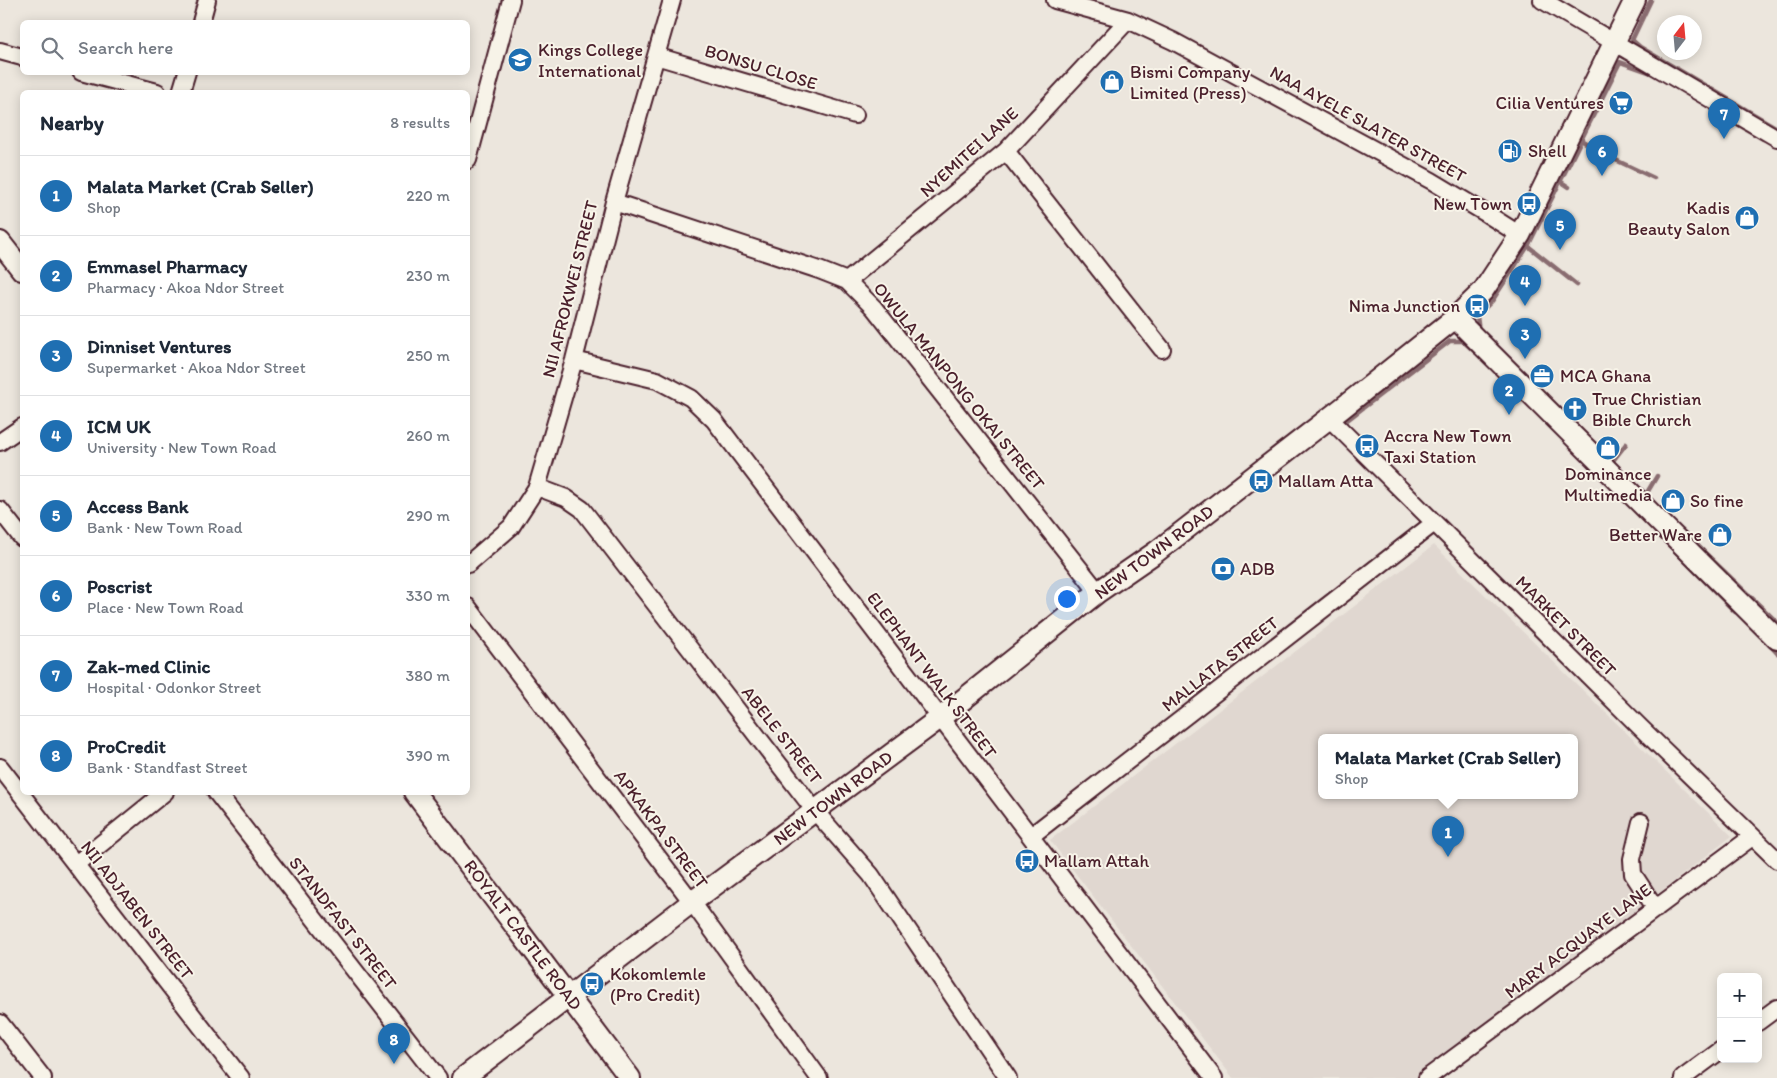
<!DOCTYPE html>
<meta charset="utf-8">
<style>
body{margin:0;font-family:Itim,sans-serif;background:#f2f2f3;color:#1f2937}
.controls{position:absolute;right:15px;bottom:15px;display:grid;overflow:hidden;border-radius:8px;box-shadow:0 2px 12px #0003}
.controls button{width:45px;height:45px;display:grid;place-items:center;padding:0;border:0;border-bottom:1px solid #e0e1e3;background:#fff;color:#1f2937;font:25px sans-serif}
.compass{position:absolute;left:1657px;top:15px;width:45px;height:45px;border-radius:50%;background:#fff;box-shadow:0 2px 12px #0003;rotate:16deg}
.you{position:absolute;left:1066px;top:598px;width:18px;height:18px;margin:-12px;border:4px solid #fff;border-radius:50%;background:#1a73e8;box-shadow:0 0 0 8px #1a73e833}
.badge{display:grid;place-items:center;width:32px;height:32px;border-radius:50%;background:#1f6fb2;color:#fff;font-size:16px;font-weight:700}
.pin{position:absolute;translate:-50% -41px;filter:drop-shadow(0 1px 2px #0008)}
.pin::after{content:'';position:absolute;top:26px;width:18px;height:15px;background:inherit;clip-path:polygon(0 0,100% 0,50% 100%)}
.popup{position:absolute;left:1318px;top:734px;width:260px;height:65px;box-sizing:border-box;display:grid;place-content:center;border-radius:8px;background:#fff;filter:drop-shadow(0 1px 4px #0005);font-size:16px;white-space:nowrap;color:#747a83}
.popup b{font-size:19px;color:#1f2937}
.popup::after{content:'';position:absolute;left:50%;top:100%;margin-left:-10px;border:10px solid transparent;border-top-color:#fff}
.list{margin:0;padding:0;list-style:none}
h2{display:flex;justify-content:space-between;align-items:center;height:65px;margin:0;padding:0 20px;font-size:21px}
h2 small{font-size:16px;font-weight:400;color:#747a83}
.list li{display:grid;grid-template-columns:32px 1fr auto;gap:15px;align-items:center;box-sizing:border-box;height:80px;padding:0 20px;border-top:1px solid #e0e1e3}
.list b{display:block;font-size:19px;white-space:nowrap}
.list p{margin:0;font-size:16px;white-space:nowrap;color:#747a83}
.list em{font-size:16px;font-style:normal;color:#747a83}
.icon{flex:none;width:28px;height:28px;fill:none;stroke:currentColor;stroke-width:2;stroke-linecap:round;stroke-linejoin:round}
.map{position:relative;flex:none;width:1777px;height:1078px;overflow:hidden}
.search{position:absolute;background:#fff;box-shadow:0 2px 12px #0003;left:20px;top:20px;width:450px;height:55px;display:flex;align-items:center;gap:12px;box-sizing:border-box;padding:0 18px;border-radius:8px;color:#747a83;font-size:19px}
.panel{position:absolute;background:#fff;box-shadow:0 2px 12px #0003;left:20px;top:90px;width:450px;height:705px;border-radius:8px}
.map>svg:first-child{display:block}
</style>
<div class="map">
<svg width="1777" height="1078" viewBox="0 0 1777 1078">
<rect width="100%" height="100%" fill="#ece6dd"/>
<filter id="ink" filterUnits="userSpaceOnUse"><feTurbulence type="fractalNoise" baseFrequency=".02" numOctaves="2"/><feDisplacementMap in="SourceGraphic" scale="10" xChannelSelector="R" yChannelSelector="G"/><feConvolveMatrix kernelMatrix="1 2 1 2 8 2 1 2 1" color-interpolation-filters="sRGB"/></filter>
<g filter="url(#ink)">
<path fill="#e0d7d0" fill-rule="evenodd" d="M 1434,545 L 1732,836 L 1421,1078 L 1233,1078 L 1050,840 ZM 1322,738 L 1574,738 L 1574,796 L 1322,796 Z"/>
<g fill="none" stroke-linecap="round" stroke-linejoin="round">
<path stroke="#896c6f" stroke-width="4.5" d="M 1651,0 L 1632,40 L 1640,47 L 1777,128
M 1739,125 L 1763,139
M 1581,140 L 1605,155 L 1654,178
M 1560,181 L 1569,187
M 1528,246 L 1577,285
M 1479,332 L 1477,316 L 1492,301 L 1528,246 L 1620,62 L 1651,73
M 1346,421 L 1450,341 L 1463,341 L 1475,352
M 1611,463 L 1626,444
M 1645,496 L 1657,476
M 1670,519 L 1777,622
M 1656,532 L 1735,612
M 1768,643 L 1777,653"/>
<defs>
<path id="minor" d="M 1055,0 L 1128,20 L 1173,41 L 1432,181 L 1487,214 L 1520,235
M 1542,0 L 1777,138
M 201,22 L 207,0
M 0,51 L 22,57
M 656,56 L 855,115
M 81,72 L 157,92
M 181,92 L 187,72
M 1006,151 L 1162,349
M 468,160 L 511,0
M 614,202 L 819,270 L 847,281 L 874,308 L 1098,592
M 847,281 L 1006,151 L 1128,20
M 574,360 L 657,380 L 691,398 L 714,420 L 1214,1078
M 1329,418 L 1640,727 L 1777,860
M 0,442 L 22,427
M 537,487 L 566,498 L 582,509 L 815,811 L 871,875 L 1008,1078
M 0,510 L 22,538
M 468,564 L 511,527 L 537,487 L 574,360 L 614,202 L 672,0
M 468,607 L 692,902 L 819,1078
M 0,767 L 241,1078
M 216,792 L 438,1078
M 1641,822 L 1632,859 L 1633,874 L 1656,909
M 1031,836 L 1434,523
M 76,864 L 165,792
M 1758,1022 L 1777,1008
M 0,1023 L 43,1078
M 1427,1078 L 1752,837
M 1683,1078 L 1721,1050"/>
<path id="tertiary" d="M 0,242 L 22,270
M 1455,318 L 1777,639
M 414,792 L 630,1078
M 463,1078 L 692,902 L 940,718 L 1098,592 L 1156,552 L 1341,409 L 1455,318 L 1483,291 L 1520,235 L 1635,0"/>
</defs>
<use href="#minor" stroke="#4a1f2b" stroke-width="20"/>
<use href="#tertiary" stroke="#4a1f2b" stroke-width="24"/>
<use href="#minor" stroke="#f7f3e8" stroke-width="16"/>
<use href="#tertiary" stroke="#f7f3e8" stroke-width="20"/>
</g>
</g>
<defs>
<symbol id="school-disc" viewBox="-11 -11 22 22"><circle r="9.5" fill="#1f6fb2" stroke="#f7f3e8"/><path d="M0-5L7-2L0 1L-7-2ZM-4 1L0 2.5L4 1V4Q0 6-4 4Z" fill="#fff"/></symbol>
<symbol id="shop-disc" viewBox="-11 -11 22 22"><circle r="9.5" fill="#1f6fb2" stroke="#f7f3e8"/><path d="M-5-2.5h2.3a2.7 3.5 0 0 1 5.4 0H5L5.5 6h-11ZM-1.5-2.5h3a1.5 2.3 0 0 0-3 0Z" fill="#fff"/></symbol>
<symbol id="supermarket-disc" viewBox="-11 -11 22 22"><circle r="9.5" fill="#1f6fb2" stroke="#f7f3e8"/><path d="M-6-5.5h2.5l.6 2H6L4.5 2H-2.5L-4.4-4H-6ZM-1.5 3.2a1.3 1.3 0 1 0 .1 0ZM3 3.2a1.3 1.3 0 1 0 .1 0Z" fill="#fff"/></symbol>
<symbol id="fuel-disc" viewBox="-11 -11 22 22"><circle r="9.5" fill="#1f6fb2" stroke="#f7f3e8"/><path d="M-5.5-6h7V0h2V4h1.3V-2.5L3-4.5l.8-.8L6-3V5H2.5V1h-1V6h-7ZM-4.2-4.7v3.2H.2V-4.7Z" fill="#fff"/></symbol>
<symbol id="bus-disc" viewBox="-11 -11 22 22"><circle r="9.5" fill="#1f6fb2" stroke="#f7f3e8"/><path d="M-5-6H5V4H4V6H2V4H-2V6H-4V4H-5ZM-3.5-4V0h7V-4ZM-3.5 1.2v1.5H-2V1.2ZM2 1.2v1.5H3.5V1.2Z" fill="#fff"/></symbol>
<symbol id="office-disc" viewBox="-11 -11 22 22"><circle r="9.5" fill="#1f6fb2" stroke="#f7f3e8"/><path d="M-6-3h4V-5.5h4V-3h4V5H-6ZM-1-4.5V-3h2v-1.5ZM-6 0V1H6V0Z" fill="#fff"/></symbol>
<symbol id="church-disc" viewBox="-11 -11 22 22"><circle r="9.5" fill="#1f6fb2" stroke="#f7f3e8"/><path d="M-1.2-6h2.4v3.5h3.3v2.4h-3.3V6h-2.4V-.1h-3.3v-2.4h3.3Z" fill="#fff"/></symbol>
<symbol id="bank-disc" viewBox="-11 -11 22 22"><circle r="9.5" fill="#1f6fb2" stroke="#f7f3e8"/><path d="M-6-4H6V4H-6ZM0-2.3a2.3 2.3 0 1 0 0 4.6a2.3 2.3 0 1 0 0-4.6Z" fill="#fff"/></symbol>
</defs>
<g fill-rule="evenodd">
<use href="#school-disc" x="506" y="46" width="28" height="28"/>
<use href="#shop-disc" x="1098" y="68" width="28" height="28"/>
<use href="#supermarket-disc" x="1607" y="89" width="28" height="28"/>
<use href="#fuel-disc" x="1496" y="137" width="28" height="28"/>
<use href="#bus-disc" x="1515" y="190" width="28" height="28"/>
<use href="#shop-disc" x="1733" y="204" width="28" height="28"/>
<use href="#bus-disc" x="1463" y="292" width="28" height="28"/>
<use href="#office-disc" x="1528" y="362" width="28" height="28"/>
<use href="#church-disc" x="1561" y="395" width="28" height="28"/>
<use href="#bus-disc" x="1353" y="432" width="28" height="28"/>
<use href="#shop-disc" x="1594" y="434" width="28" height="28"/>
<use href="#bus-disc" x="1247" y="467" width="28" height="28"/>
<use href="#shop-disc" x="1659" y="487" width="28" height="28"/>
<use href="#shop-disc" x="1706" y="521" width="28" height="28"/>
<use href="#bank-disc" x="1209" y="555" width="28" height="28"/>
<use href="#bus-disc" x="1013" y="847" width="28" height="28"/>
<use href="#bus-disc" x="578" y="970" width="28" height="28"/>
</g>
<g text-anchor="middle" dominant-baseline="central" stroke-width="4" stroke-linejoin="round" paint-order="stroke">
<g font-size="18" fill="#4a1f2b" stroke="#f7f3e8" text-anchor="start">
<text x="538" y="50">Kings College<tspan x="538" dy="21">International</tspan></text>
<text x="1130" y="72">Bismi Company<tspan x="1130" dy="21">Limited (Press)</tspan></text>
<text x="1604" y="103" text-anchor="end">Cilia Ventures</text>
<text x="1528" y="151">Shell</text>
<text x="1512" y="204" text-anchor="end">New Town</text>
<text x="1730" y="208" text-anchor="end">Kadis<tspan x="1730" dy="21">Beauty Salon</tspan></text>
<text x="1460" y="306" text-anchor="end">Nima Junction</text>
<text x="1560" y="376">MCA Ghana</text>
<text x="1592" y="399">True Christian<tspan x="1592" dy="21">Bible Church</tspan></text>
<text x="1384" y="436">Accra New Town<tspan x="1384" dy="21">Taxi Station</tspan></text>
<text x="1608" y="474" text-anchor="middle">Dominance<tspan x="1608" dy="21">Multimedia</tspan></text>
<text x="1278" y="481">Mallam Atta</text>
<text x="1690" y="501">So fine</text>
<text x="1702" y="535" text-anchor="end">Better Ware</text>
<text x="1240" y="569">ADB</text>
<text x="1044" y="861">Mallam Attah</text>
<text x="610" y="974">Kokomlemle<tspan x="610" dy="21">(Pro Credit)</tspan></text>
</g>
<g font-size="18" fill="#4a1f2b" stroke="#f7f3e8">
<text transform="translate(761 67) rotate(17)">BONSU CLOSE</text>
<text transform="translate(1368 124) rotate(29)">NAA AYELE SLATER STREET</text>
<text transform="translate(969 152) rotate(-42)">NYEMITEI LANE</text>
<text transform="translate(570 289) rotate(-76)">NII AFROKWEI STREET</text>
<text transform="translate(959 386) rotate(51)">OWULA MANPONG OKAI STREET</text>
<text transform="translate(1154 552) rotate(-37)">NEW TOWN ROAD</text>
<text transform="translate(1566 626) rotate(45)">MARKET STREET</text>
<text transform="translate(1220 664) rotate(-38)">MALLATA STREET</text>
<text transform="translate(932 675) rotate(53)">ELEPHANT WALK STREET</text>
<text transform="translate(782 735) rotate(52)">ABELE STREET</text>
<text transform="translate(833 798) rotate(-37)">NEW TOWN ROAD</text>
<text transform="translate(661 829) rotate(53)">APKAKPA STREET</text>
<text transform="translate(137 910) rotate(52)">NII ADJABEN STREET</text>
<text transform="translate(343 923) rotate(52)">STANDFAST STREET</text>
<text transform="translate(523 935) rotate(53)">ROYALT CASTLE ROAD</text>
<text transform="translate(1578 941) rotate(-37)">MARY ACQUAYE LANE</text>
</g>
</g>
</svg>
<div class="controls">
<button>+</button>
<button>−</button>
</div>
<svg class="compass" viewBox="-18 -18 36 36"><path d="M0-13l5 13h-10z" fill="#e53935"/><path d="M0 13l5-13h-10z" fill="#747a83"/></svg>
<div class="you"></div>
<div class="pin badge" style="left:1448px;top:857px">1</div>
<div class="popup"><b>Malata Market (Crab Seller)</b>Shop</div>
<div class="pin badge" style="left:1509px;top:415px">2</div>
<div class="pin badge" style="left:1525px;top:359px">3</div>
<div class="pin badge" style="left:1525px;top:306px">4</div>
<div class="pin badge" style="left:1560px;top:250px">5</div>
<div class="pin badge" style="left:1602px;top:176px">6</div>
<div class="pin badge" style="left:1724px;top:139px">7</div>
<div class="pin badge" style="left:394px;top:1064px">8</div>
<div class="search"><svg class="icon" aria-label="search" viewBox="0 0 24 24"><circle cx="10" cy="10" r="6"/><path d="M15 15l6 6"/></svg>Search here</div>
<section class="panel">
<h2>Nearby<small>8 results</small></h2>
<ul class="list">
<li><span class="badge">1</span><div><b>Malata Market (Crab Seller)</b><p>Shop</p></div><em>220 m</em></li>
<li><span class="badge">2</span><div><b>Emmasel Pharmacy</b><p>Pharmacy · Akoa Ndor Street</p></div><em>230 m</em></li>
<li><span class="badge">3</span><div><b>Dinniset Ventures</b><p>Supermarket · Akoa Ndor Street</p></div><em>250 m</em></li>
<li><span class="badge">4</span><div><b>ICM UK</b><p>University · New Town Road</p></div><em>260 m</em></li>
<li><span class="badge">5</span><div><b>Access Bank</b><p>Bank · New Town Road</p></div><em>290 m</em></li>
<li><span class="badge">6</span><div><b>Poscrist</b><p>Place · New Town Road</p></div><em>330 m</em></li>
<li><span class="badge">7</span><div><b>Zak-med Clinic</b><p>Hospital · Odonkor Street</p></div><em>380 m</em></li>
<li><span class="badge">8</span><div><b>ProCredit</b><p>Bank · Standfast Street</p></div><em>390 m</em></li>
</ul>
</section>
</div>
